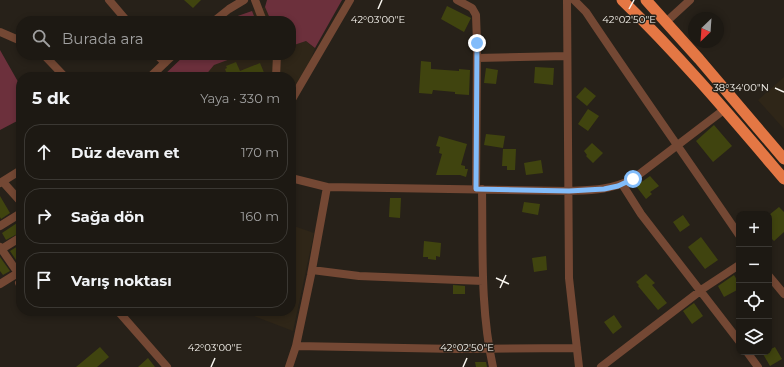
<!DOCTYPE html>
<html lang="tr">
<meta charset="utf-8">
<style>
body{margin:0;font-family:Montserrat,sans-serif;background:#2a2621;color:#f1f3f6}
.controls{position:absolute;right:12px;bottom:12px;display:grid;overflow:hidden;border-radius:8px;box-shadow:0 2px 6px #0003}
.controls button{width:36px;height:36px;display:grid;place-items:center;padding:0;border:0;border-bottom:1px solid #3b3833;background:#1d1913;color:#f1f3f6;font:20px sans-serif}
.compass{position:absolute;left:688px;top:12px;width:36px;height:36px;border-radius:50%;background:#1d1913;box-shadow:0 2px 6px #0003;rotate:205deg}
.stop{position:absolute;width:12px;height:12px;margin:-9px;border:3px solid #82bcfa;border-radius:50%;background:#fff}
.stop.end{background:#82bcfa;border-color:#fff;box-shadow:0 1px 4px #0008}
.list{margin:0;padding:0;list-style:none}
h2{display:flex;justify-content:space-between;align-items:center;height:52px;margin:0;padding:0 16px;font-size:17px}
h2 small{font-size:13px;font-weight:400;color:#a0a0a0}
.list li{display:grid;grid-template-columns:26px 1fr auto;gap:12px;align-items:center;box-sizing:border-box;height:56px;margin:0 8px 8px;padding:0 8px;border:1px solid #3b3833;border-radius:16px}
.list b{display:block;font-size:15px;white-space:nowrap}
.list em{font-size:13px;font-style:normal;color:#a0a0a0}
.icon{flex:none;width:22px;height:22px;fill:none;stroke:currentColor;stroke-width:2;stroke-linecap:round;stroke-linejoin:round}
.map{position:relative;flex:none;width:784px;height:367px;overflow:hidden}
.search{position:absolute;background:#1d1913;box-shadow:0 2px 6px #0003;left:16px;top:16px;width:280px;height:44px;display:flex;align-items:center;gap:10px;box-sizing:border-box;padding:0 14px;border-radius:16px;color:#a0a0a0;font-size:15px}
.panel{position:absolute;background:#1d1913;box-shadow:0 2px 6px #0003;left:16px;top:72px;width:280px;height:244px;border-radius:16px}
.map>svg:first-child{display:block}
</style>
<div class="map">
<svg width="784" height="367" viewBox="0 0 784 367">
<rect width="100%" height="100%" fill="#272119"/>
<path fill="#2f2618" d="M 265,7 L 271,21 L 226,21 L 229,19 Z
M 306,41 L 315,48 L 310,62 L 291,93 L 291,77 L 162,77 L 185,55 L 291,55 L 291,46 Z
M 784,77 L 784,129 L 758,100 Z
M 291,225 L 314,233 L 293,331 L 241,311 L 291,311 Z"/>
<path fill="#6c303c" d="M 267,0 L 342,0 L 315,48 L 306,41 L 291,46 L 291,21 L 271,21 L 265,7 Z
M 252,11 L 256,21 L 226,21 L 229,19 Z
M 0,50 L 21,87 L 21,119 L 0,130 Z
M 185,55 L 241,55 L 214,65 L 204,77 L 162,77 Z"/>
<path fill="#40440f" d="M 184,0 L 201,0 L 193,8 Z
M 447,6 L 471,18 L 464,32 L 441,19 Z
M 421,61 L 431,62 L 431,69 L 459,71 L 459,69 L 470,70 L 469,95 L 455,94 L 455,92 L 433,90 L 432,94 L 419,93 Z
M 236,62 L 240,71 L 260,63 L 265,75 L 260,77 L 228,77 L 225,69 L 227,68 L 226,66 Z
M 535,67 L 554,68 L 553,85 L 534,83 Z
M 486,68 L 498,70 L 496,84 L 484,83 Z
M 585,87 L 596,96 L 587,106 L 576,97 Z
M 588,109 L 599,116 L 588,131 L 578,124 Z
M 714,125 L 732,146 L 713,162 L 696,141 Z
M 486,134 L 505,136 L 503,148 L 484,145 Z
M 439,136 L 467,144 L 461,165 L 465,166 L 465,169 L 468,169 L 466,177 L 460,175 L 436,175 L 442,154 L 439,153 L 440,147 L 436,146 Z
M 592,143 L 603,153 L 593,163 L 586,156 L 587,155 L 584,151 Z
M 503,149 L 516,149 L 515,170 L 507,170 L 507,166 L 502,166 Z
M 541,160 L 543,173 L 526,175 L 524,163 Z
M 650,176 L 659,186 L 650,192 L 652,194 L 646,199 L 636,186 Z
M 0,196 L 10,213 L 1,219 L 0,217 Z
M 390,198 L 401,198 L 400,218 L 389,217 Z
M 524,202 L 540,204 L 538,215 L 522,212 Z
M 779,207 L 784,212 L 784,232 L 774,241 L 769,236 L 769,215 Z
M 683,215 L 690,225 L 680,232 L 673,222 Z
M 17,223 L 21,232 L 6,240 L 2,233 Z
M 701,237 L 718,260 L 705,269 L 688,247 Z
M 424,241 L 441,243 L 440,257 L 436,256 L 436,260 L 428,259 L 428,257 L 423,257 Z
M 18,246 L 21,251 L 21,265 L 20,266 L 10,251 Z
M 546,256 L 547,270 L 534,272 L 532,258 Z
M 0,257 L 10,271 L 3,275 L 0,271 Z
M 646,274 L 655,283 L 652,285 L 667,303 L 658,310 L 638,286 L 639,285 L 636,282 Z
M 734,275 L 739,283 L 739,289 L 724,297 L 718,286 Z
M 453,285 L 465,286 L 465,294 L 453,294 Z
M 694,303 L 703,316 L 692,324 L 683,311 Z
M 614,315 L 622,327 L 613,334 L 604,322 Z
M 100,347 L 109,357 L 97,367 L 76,367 Z
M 775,347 L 782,359 L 770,366 L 763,354 L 769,352 L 769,350 Z
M 148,358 L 155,367 L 138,367 Z
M 475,362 L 486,362 L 487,367 L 476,367 Z"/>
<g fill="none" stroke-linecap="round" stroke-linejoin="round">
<path stroke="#744834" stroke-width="8" d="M 109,0 L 127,21
M 255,0 L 263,21
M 457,0 L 472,8 L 476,15 L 477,43 L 476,189
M 567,0 L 569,278 L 579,367
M 574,0 L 586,12 C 636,87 688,160 739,235
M 214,21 L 229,9 L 244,0
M 666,22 L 690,0
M 0,32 L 21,41
M 44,55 L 65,77
M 157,55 L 165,63
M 477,58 L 567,56
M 150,77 L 173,55
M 276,77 L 277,55
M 291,101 L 350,0
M 291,178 L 327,187
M 3,182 L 21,202
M 0,183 L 21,170
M 622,184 L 641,214 L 739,341
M 482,189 C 483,248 480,309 493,367
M 0,226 L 21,213
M 0,247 L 18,273
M 0,250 L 21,237
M 312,270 L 359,276 L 483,281
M 769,276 L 784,294
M 21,282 L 19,283 L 21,287
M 0,284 L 21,271
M 118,311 L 167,367
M 296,346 L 458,349 L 577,348
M 747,352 L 758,367
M 289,367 L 296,346 L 311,275 L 327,187 L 569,191 C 594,190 610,190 633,179 L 725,109
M 601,367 L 704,288 L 739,265"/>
<path stroke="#e47744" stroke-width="11" d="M 622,0 C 680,56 732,118 784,179
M 646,0 L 699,59 L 784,159"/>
</g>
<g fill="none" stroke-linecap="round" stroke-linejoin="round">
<path stroke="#82bcfa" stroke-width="5" d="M 477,43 L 476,189 L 569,191 L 604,189 L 618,186 L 633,179"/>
</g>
<path fill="none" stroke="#f7f4ee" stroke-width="1.5" d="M 378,9 L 382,0M 629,9 L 634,0M 775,88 L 784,92M 496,278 L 509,284M 500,288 L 506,275M 211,367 L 215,358M 463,367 L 467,358"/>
<g font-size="10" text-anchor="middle" fill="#f7f4ee" stroke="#272119" stroke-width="3" stroke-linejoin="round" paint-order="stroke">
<text x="378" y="23">42°03'00"E</text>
<text x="629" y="23">42°02'50"E</text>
<text x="741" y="91">38°34'00"N</text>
<text x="215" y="351">42°03'00"E</text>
<text x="467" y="351">42°02'50"E</text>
</g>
</svg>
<div class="controls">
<button>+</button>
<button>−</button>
<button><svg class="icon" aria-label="locate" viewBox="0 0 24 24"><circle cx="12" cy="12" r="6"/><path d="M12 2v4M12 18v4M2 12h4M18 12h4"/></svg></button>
<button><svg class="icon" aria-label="layers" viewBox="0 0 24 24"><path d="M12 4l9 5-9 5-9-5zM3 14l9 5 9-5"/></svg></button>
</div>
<svg class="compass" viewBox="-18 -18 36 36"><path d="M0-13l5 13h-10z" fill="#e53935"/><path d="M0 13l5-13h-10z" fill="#a0a0a0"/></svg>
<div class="stop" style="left:633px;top:179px"></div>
<div class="stop end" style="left:477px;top:43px"></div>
<div class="search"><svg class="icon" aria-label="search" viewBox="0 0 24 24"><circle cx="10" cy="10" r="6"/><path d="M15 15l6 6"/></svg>Burada ara</div>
<section class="panel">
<h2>5 dk<small>Yaya · 330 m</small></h2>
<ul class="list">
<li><svg class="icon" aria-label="ahead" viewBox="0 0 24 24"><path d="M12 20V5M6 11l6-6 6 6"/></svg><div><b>Düz devam et</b></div><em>170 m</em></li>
<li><svg class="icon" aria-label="right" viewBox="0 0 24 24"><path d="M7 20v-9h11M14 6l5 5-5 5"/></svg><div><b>Sağa dön</b></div><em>160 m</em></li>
<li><svg class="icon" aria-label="arrive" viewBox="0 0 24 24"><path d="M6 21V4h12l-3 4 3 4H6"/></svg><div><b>Varış noktası</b></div></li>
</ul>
</section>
</div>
